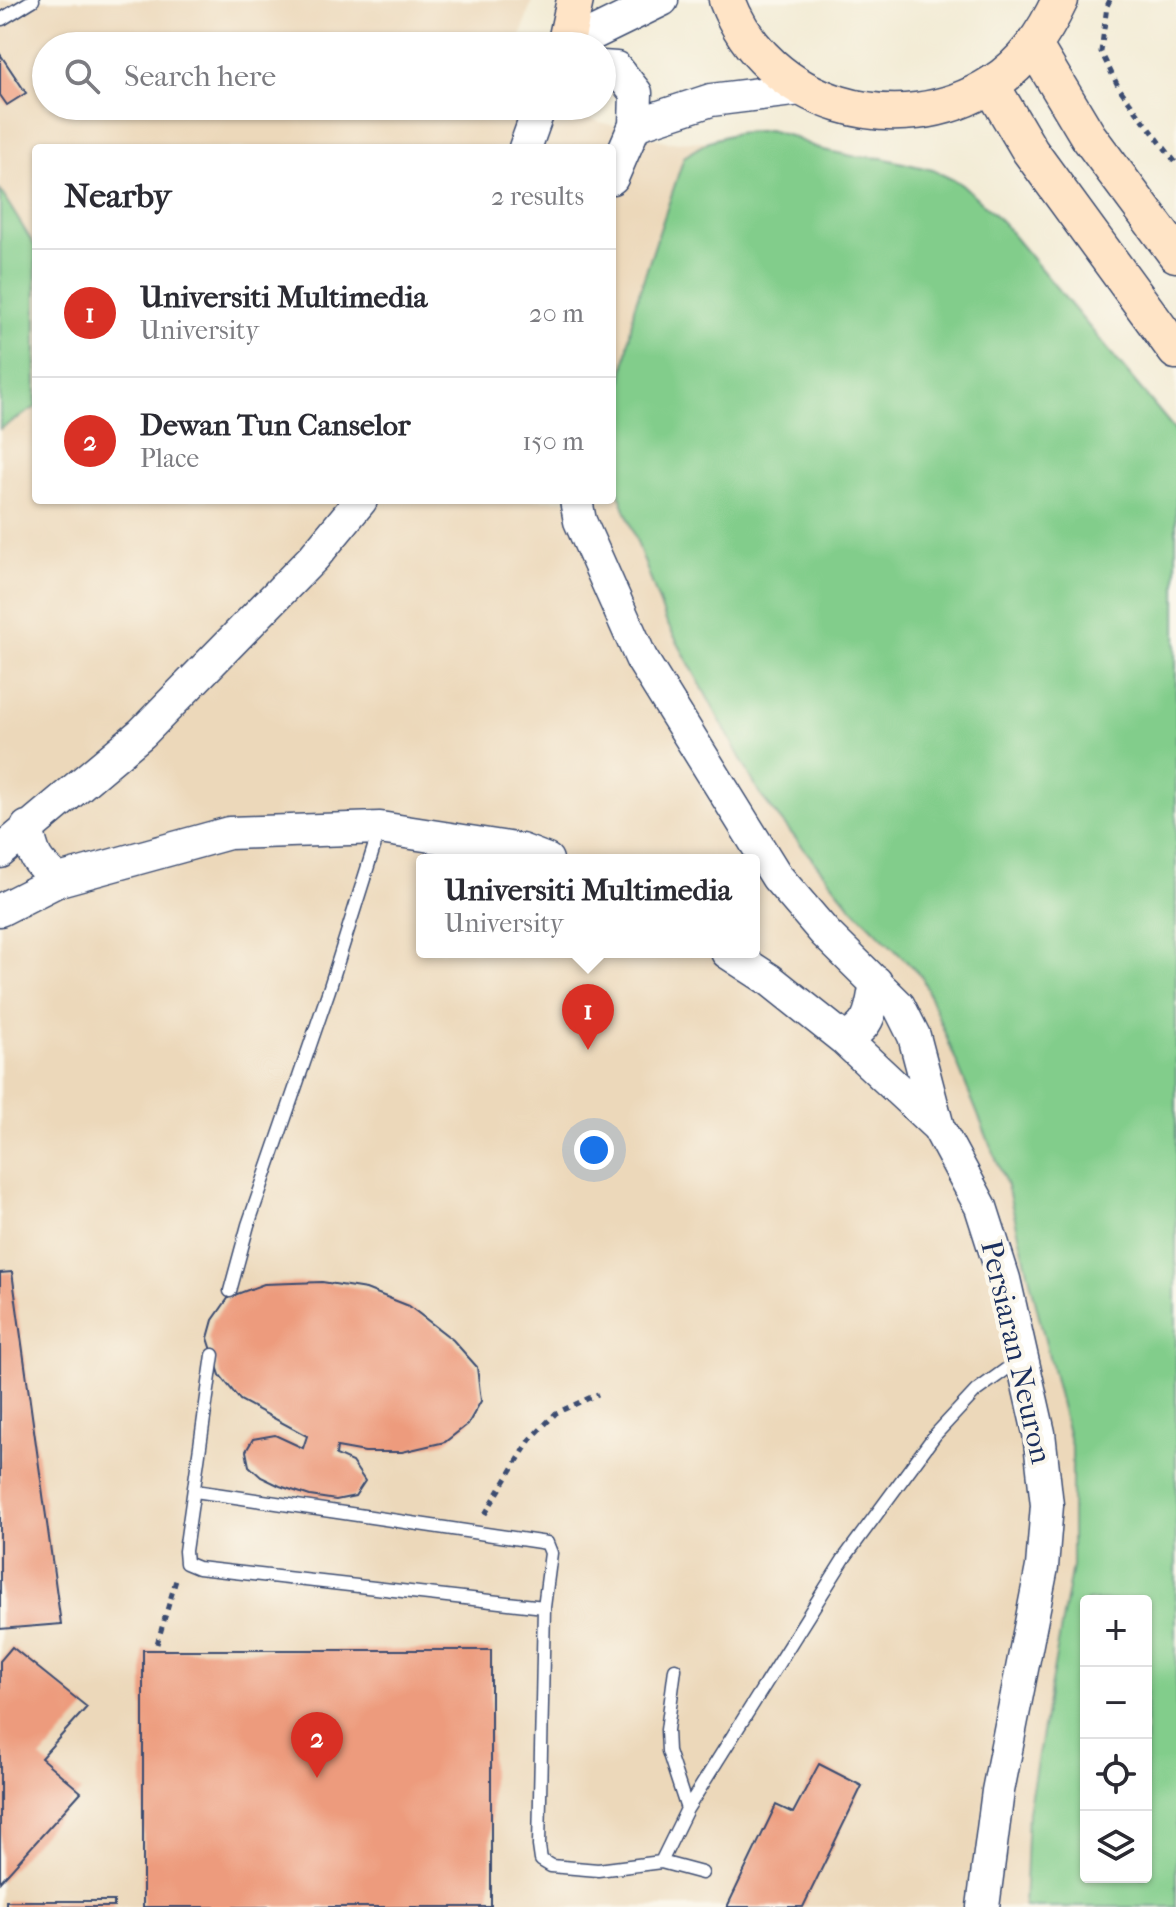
<!DOCTYPE html>
<meta charset="utf-8">
<style>
body{margin:0;font-family:"IM FELL French Canon",serif;background:#f2f2f3;color:#2b2b33}
.controls{position:absolute;right:24px;bottom:24px;display:grid;overflow:hidden;border-radius:8px;box-shadow:0 2px 6px #0004}
.controls button{width:72px;height:72px;display:grid;place-items:center;padding:0;border:0;border-bottom:2px solid #e1e1e2;background:#fff;color:#2b2b33;font:40px sans-serif}
.you{position:absolute;left:594px;top:1150px;width:28px;height:28px;margin:-20px;border:6px solid #fff;border-radius:50%;background:#1a73e8;box-shadow:0 0 0 12px #1a73e833}
.badge{display:grid;place-items:center;width:52px;height:52px;border-radius:50%;background:#d93025;color:#fff;font-size:26px;font-weight:700}
.pin{position:absolute;translate:-50% -66px;filter:drop-shadow(0 2px 4px #0008)}
.pin::after{content:'';position:absolute;top:42px;width:28px;height:24px;background:inherit;clip-path:polygon(0 0,100% 0,50% 100%)}
.popup{position:absolute;left:416px;top:854px;width:344px;height:104px;box-sizing:border-box;display:grid;place-content:center;border-radius:8px;background:#fff;filter:drop-shadow(0 2px 6px #0005);font-size:26px;white-space:nowrap;color:#7c7c81}
.popup b{font-size:30px;color:#2b2b33}
.popup::after{content:'';position:absolute;left:50%;top:100%;margin-left:-16px;border:16px solid transparent;border-top-color:#fff}
.list{margin:0;padding:0;list-style:none}
h2{display:flex;justify-content:space-between;align-items:center;height:104px;margin:0;padding:0 32px;font-size:34px}
h2 small{font-size:26px;font-weight:400;color:#7c7c81}
.list li{display:grid;grid-template-columns:52px 1fr auto;gap:24px;align-items:center;box-sizing:border-box;height:128px;padding:0 32px;border-top:2px solid #e1e1e2}
.list b{display:block;font-size:30px;white-space:nowrap}
.list p{margin:0;font-size:26px;white-space:nowrap;color:#7c7c81}
.list em{font-size:26px;font-style:normal;color:#7c7c81}
.icon{flex:none;width:44px;height:44px;fill:none;stroke:currentColor;stroke-width:2;stroke-linecap:round;stroke-linejoin:round}
.map{position:relative;flex:none;width:1176px;height:1907px;overflow:hidden}
.search{position:absolute;background:#fff;box-shadow:0 2px 6px #0004;left:32px;top:32px;width:584px;height:88px;display:flex;align-items:center;gap:20px;box-sizing:border-box;padding:0 28px;border-radius:44px;color:#7c7c81;font-size:30px}
.panel{position:absolute;background:#fff;box-shadow:0 2px 6px #0004;left:32px;top:144px;width:584px;height:360px;border-radius:8px}
.map>svg:first-child{display:block}
</style>
<div class="map">
<svg width="1176" height="1907" viewBox="0 0 1176 1907">
<rect width="100%" height="100%" fill="#fbf7ec"/>
<filter id="ink" filterUnits="userSpaceOnUse"><feTurbulence type="fractalNoise" baseFrequency=".0125" numOctaves="2"/><feDisplacementMap in="SourceGraphic" scale="16" xChannelSelector="R" yChannelSelector="G"/><feConvolveMatrix kernelMatrix="1 2 1 2 8 2 1 2 1" color-interpolation-filters="sRGB"/></filter>
<filter id="wash" filterUnits="userSpaceOnUse"><feTurbulence type="fractalNoise" baseFrequency=".006" numOctaves="4" result="noise"/><feDisplacementMap in="SourceGraphic" scale="32" xChannelSelector="R" yChannelSelector="G"/><feGaussianBlur stdDeviation="1.8" result="paint"/><feColorMatrix in="noise" values="0 0 0 0 0 0 0 0 0 0 0 0 0 0 0 0 0 1.4 0 .05"/><feComposite in="paint" operator="in"/></filter>
<g filter="url(#wash)">
<rect width="100%" height="100%" fill="#f3ecd6"/>
<path fill="#ecd8ba" fill-rule="evenodd" d="M 0,0 L 532,0 L 518,46 L 46,46 L 46,106 L 546,106 L 669,142 L 708,141 L 736,133 L 768,130 L 790,136 L 819,149 L 852,156 L 882,158 L 933,170 L 962,184 L 1001,221 L 1176,431 L 1176,1907 L 0,1907 ZM 36,148 L 612,148 L 612,500 L 36,500 ZM 422,860 L 754,860 L 754,952 L 422,952 ZM 1086,1601 L 1146,1601 L 1146,1877 L 1086,1877 Z"/>
<path fill="#82cd8b" stroke="#4e7e74" stroke-width="2" fill-rule="evenodd" d="M 768,130 L 790,136 L 819,149 L 852,156 L 882,158 L 933,170 L 962,184 L 1001,221 L 1176,431 L 1176,1907 L 1024,1907 L 1028,1811 L 1072,1566 L 1072,1450 L 1007,1186 L 922,977 L 850,905 L 761,796 L 666,621 L 612,474 L 612,446 L 634,308 L 684,157 L 709,141 L 736,133 ZM 1086,1601 L 1146,1601 L 1146,1877 L 1086,1877 Z
M 0,190 L 36,248 L 36,407 L 0,429 Z"/>
<g id="blocks">
<path fill="#ed9b7d" d="M 0,54 L 26,93 L 7,105 L 0,95 Z
M 12,1272 L 61,1624 L 0,1629 L 0,1273 Z
M 322,1282 L 366,1289 L 409,1306 L 453,1340 L 477,1367 L 481,1401 L 468,1424 L 445,1442 L 402,1452 L 365,1452 L 337,1447 L 336,1455 L 352,1462 L 365,1481 L 355,1496 L 336,1500 L 310,1496 L 280,1486 L 261,1477 L 249,1466 L 246,1451 L 253,1439 L 275,1435 L 303,1448 L 307,1436 L 240,1400 L 220,1375 L 208,1338 L 213,1320 L 229,1297 L 264,1284 Z
M 12,1647 L 87,1707 L 41,1758 L 81,1792 L 0,1882 L 0,1661 Z
M 143,1650 L 491,1650 L 491,1907 L 143,1907 Z
M 819,1764 L 862,1786 L 803,1907 L 727,1907 L 776,1805 L 793,1813 Z
M 6,1901 L 114,1901 L 114,1907 L 6,1907 Z"/>
</g>
</g>
<g filter="url(#ink)">
<use href="#blocks" fill-opacity="0" stroke="#3b4b70" stroke-width="2"/>
<g fill="none" stroke-linecap="round" stroke-linejoin="round">
<defs>
<path id="service" d="M 2,19 L 33,0
M 230,1291 L 248,1225 L 329,990 L 379,831
M 213,1355 L 185,1551 L 186,1563 L 198,1568 L 544,1607
M 195,1491 L 547,1543 L 551,1553 L 544,1607 L 539,1846 L 541,1860 L 551,1866 L 598,1870 L 661,1862 L 702,1873
M 675,1669 L 667,1730 L 668,1751 L 687,1809
M 661,1862 L 687,1809 L 845,1557 L 935,1435 L 976,1391 L 1019,1360"/>
<path id="tertiary" d="M 568,46 L 662,0
M 602,67 L 616,68 L 636,93 L 635,125 L 612,178
M 635,125 L 711,100 L 801,89
M 525,148 L 540,106
M 576,500 L 580,521 L 641,658 L 777,877 L 825,933 L 899,1006 L 914,1036 L 938,1127
M 27,827 C 33,856 35,862 59,880
M 0,852 L 142,733 L 314,557 L 361,500
M 0,910 L 59,880 L 229,833 L 380,828 L 521,850 L 547,860
M 727,952 L 770,980 L 844,1039 L 938,1127 L 981,1207 L 1004,1279 L 1039,1433 L 1047,1505 L 1042,1567 L 998,1791 L 983,1907
M 844,1039 C 872,1026 871,1009 876,982"/>
<path id="secondary" d="M 727,0 C 766,105 899,144 992,84 C 1024,64 1044,34 1060,0
M 565,46 L 575,0
M 1034,46 L 1088,136 L 1176,254
M 991,85 L 1030,151 L 1176,351"/>
</defs>
<use href="#service" stroke="#3b4b70" stroke-width="15"/>
<use href="#tertiary" stroke="#3b4b70" stroke-width="35"/>
<use href="#secondary" stroke="#3b4b70" stroke-width="39"/>
<path stroke="#3b4b70" stroke-width="5" stroke-dasharray="6 6" stroke-linecap="butt" d="M 1110,0 L 1107,6 L 1101,52 L 1119,88 L 1176,163
M 485,1514 L 530,1440 L 556,1413 L 598,1394
M 157,1644 L 176,1580"/>
<use href="#service" stroke="#fff" stroke-width="12"/>
<use href="#tertiary" stroke="#fff" stroke-width="32"/>
<use href="#secondary" stroke="#ffe4c6" stroke-width="36"/>
</g>
</g>
<g text-anchor="middle" dominant-baseline="central" stroke-width="8" stroke-linejoin="round" paint-order="stroke">
<g font-size="30" fill="#1b2f5e" stroke="#fbf7ec">
<text transform="translate(1016 1352) rotate(77)">Persiaran Neuron</text>
</g>
</g>
</svg>
<div class="controls">
<button>+</button>
<button>−</button>
<button><svg class="icon" aria-label="locate" viewBox="0 0 24 24"><circle cx="12" cy="12" r="6"/><path d="M12 2v4M12 18v4M2 12h4M18 12h4"/></svg></button>
<button><svg class="icon" aria-label="layers" viewBox="0 0 24 24"><path d="M12 4l9 5-9 5-9-5zM3 14l9 5 9-5"/></svg></button>
</div>
<div class="you"></div>
<div class="pin badge" style="left:588px;top:1050px">1</div>
<div class="popup"><b>Universiti Multimedia</b>University</div>
<div class="pin badge" style="left:317px;top:1778px">2</div>
<div class="search"><svg class="icon" aria-label="search" viewBox="0 0 24 24"><circle cx="10" cy="10" r="6"/><path d="M15 15l6 6"/></svg>Search here</div>
<section class="panel">
<h2>Nearby<small>2 results</small></h2>
<ul class="list">
<li><span class="badge">1</span><div><b>Universiti Multimedia</b><p>University</p></div><em>20 m</em></li>
<li><span class="badge">2</span><div><b>Dewan Tun Canselor</b><p>Place</p></div><em>150 m</em></li>
</ul>
</section>
</div>
